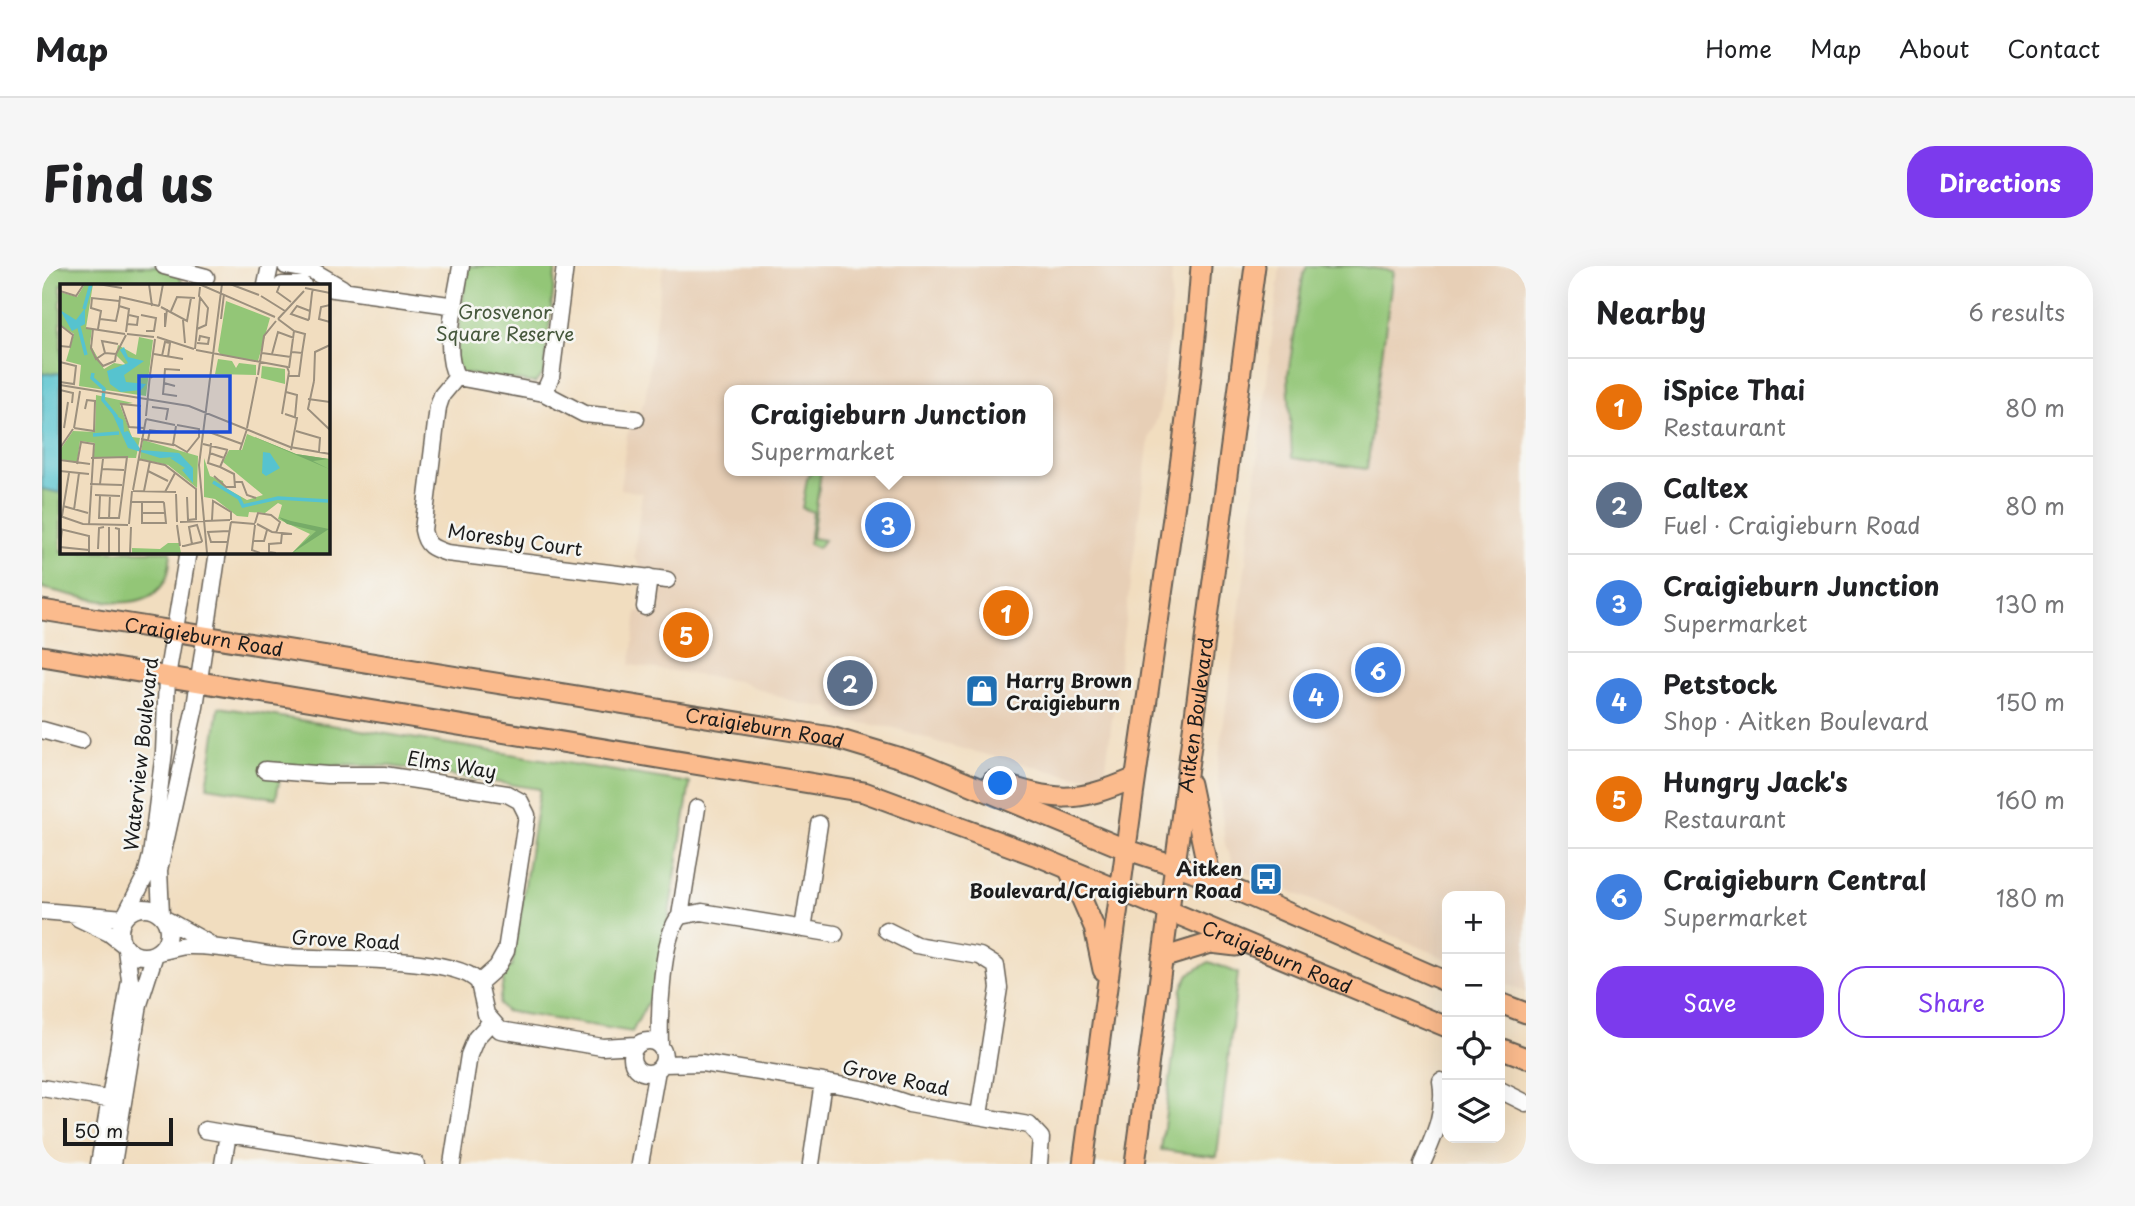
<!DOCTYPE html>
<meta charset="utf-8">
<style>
body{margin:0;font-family:"Playpen Sans",sans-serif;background:#f6f6f6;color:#202124}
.controls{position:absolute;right:21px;bottom:21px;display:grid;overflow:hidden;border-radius:14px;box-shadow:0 7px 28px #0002}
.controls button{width:63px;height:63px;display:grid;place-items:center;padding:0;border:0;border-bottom:2px solid #e0e0e0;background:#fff;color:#202124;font:35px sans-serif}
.scale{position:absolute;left:21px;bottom:18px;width:110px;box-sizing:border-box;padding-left:7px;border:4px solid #1c1c1c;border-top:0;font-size:19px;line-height:24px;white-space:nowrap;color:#1c1c1c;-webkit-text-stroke:5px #f6f6f2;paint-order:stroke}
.you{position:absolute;left:959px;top:518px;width:24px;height:24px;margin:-18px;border:5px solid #fff;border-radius:50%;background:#1a73e8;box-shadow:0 0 0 10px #1a73e833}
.badge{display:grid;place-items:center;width:46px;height:46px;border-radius:50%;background:#7c3aed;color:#fff;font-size:23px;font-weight:700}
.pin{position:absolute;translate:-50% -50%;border:4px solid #fff;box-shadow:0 2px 7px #0006}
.popup{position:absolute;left:682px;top:119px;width:329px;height:91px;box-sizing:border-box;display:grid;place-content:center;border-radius:14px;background:#fff;filter:drop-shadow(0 2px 5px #0005);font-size:23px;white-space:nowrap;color:#757577}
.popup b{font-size:26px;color:#202124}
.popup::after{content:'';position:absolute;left:50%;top:100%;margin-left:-14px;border:14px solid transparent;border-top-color:#fff}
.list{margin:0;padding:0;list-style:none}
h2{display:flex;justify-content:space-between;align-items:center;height:91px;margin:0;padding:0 28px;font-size:30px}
h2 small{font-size:23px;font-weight:400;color:#757577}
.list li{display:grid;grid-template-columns:46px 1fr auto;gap:21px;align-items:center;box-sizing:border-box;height:98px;padding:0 28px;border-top:2px solid #e0e0e0}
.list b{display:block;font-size:26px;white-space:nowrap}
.list p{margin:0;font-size:23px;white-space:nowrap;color:#757577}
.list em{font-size:23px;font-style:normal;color:#757577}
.actions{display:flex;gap:14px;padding:21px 28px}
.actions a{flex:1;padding:16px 0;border:2px solid #7c3aed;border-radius:28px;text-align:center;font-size:24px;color:#7c3aed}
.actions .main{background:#7c3aed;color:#fff}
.icon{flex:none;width:38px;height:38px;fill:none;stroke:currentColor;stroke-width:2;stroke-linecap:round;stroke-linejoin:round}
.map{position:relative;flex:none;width:1484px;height:898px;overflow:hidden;border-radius:28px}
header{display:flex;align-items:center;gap:42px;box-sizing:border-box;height:98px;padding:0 35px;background:#fff;border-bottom:2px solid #e0e0e0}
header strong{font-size:33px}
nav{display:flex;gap:38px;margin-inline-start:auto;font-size:24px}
.intro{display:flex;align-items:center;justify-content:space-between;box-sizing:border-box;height:168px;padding:0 42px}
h1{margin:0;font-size:49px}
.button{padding:18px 32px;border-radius:28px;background:#7c3aed;color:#fff;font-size:24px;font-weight:700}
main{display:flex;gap:42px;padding:0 42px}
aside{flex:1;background:#fff;border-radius:28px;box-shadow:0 7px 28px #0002}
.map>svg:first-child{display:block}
</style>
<header>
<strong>Map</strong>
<nav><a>Home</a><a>Map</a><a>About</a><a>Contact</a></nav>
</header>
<div class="intro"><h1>Find us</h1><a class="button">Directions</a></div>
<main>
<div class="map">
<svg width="1484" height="898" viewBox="0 0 1484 898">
<rect width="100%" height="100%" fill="#f6f6f2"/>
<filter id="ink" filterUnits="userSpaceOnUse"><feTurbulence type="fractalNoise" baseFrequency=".0143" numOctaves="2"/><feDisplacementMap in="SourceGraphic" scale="14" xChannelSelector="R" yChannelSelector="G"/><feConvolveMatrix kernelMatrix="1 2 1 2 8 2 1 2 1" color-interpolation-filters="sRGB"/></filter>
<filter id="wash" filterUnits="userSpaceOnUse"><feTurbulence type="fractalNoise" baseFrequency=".00686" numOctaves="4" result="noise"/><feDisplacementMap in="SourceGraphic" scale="28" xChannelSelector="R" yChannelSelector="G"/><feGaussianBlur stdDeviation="1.57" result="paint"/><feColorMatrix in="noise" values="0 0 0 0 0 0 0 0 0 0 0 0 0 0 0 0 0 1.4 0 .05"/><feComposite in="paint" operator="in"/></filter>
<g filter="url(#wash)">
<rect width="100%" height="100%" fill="#f1ddbf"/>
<path fill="#e7cfb6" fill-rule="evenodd" d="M 621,0 L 1130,0 L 1128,65 L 1117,147 L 1107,173 L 1063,508 L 1033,511 L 898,477 L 853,462 L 798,454 L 788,442 L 755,437 L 695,415 L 588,399 L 595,345 L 609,347 L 614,343 L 616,331 L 592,291 L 600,227 L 578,223 L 585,169 L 603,134 ZM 687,124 L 1005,124 L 1005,205 L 687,205 Z
M 1238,0 L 1484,0 L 1484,727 L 1458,715 L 1458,630 L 1405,630 L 1405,693 L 1193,601 L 1183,578 L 1175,505 L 1203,304 Z"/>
<path fill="#93c677" stroke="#58714a" stroke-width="2" d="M 0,0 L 141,0 L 138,11 L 141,19 L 19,19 L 19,285 L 129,285 C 128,294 128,305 124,313 C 104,355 35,329 0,322 Z
M 425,0 L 514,0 L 502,107 L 493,117 L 419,107 L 413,93 Z
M 1316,0 L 1351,5 L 1325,203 L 1250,192 L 1246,109 L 1261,10 L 1265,0 Z
M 770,205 L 779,205 L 770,272 L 782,274 L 776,282 L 767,278 L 771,246 L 760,242 L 765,213 Z
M 177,441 L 648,517 L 616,717 L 590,766 L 463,745 L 457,738 L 463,705 L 470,700 L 498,523 L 348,500 L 254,499 L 238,512 L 234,532 L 165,521 Z
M 1167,696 L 1196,707 L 1175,891 L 1119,884 L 1140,722 L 1147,708 Z"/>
<path fill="#56c3cf" stroke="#397076" stroke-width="2" d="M 19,107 L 19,227 L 0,223 L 0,108 Z"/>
</g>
<g filter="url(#ink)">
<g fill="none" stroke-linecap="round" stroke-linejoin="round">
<defs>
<path id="minor" d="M 122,0 L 164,11
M 244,0 L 271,5 L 300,22
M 419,0 C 415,29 399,86 415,111 L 502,127 L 542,148 L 594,153
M 224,19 L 228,0
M 240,19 L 261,19
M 285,22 L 414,40
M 415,111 L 400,129 L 396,141 L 381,264 C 384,280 390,282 405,287 L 625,314
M 502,127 L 509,111 L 523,0
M 603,341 L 607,311
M 0,464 L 39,475
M 223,504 L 285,509 L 342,509 L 465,528 L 478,535 L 485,549 L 464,685 L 455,701 L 437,717
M78 666a24 24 0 1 1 48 0a24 24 0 1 1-48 0Z
M 0,645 L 82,652
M 119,648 L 117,604 L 153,441 L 176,285
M 83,650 L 104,609 L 109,590 L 122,486 L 125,411 L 146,285
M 638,650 L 655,542
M 36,652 L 67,667 L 81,678
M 123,653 L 166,677
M 761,663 L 777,558
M 844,664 L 874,679 L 938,690 L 954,700 L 957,722 L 937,849
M 114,687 C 125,684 134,681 145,680 C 178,679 210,688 242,691 C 280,694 417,688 437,717 L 444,748 L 458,764 L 560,781 L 594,779
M590 791a16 16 0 1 1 32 0a16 16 0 1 1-32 0Z
M 618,779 C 617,750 619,670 638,650 L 660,646 L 793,668
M 621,798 L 660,797 L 781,816 L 825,824 L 867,838 L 987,859 L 999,872 L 997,898
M 0,822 L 77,835
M 1458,824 L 1484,837
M 163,864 L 186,868
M 57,898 L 88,714 L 84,683
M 71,898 L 97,738 L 113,688
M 181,898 L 186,868 L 374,898
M 410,898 L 427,789 L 434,772 L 448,757
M 598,898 L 615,804
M 769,898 L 781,816
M 1380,898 C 1392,870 1404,846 1399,815"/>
<g id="major">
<path id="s1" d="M 0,344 L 789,471 L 879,498 L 1083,583 L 1150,605 L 1405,716"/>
<path id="s2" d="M 0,390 L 822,526 L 998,591 L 1405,761"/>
<path d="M 951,515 C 1015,536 1032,538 1093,512"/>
<path d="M 1148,518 L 1166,604 L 1173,615"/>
<path d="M 1027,604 L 1052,661 L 1061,704"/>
<path d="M 1120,692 L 1169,677 L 1194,680"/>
<path d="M 1458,737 L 1484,747"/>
<path d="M 1458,782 L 1484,792"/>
<path d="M 1041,898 C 1062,740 1083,583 1106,426 C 1126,284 1149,143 1159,0"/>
<path id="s3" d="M 1093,898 L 1213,0"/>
</g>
</defs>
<use href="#minor" stroke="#676055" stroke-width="19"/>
<use href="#major" stroke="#676055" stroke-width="23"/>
<use href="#minor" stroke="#fff" stroke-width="16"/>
<use href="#major" stroke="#fbbb8d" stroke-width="19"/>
</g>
</g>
<defs>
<symbol id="shop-square" viewBox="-11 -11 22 22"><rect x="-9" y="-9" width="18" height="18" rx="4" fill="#1f6fb2" stroke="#f6f6f2"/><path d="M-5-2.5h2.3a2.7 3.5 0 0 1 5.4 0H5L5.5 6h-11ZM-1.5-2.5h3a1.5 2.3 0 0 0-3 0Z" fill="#fff"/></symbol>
<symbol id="bus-square" viewBox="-11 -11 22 22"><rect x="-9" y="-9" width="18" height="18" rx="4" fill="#1f6fb2" stroke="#f6f6f2"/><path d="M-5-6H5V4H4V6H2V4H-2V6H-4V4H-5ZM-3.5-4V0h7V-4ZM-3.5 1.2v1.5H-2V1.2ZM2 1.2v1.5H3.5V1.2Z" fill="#fff"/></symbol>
</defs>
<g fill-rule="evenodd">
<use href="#shop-square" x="921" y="406" width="38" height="38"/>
<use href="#bus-square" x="1205" y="594" width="38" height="38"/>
</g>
<g text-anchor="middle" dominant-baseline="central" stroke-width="5" stroke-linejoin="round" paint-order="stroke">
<g font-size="19" fill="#46583c" stroke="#f6f6f2">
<text x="463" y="45">Grosvenor<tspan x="463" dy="22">Square Reserve</tspan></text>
</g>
<g font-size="19" fill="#1c1c1c" stroke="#f6f6f2">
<text transform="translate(473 273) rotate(8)">Moresby Court</text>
<text stroke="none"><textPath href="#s1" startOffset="164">Craigieburn Road</textPath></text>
<text stroke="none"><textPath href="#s3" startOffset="453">Aitken Boulevard</textPath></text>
<text stroke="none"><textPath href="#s1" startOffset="732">Craigieburn Road</textPath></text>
<text transform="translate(98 488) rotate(-84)">Waterview Boulevard</text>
<text transform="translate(410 498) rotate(9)">Elms Way</text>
<text transform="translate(304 673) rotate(3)">Grove Road</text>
<text stroke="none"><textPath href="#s2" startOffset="1278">Craigieburn Road</textPath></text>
<text transform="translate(854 811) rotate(12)">Grove Road</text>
</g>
<g font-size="19" font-weight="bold" fill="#1c1c1c" stroke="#f6f6f2" text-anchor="start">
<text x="964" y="414">Harry Brown<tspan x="964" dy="22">Craigieburn</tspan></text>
<text x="1200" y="602" text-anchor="end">Aitken<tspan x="1200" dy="22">Boulevard/Craigieburn Road</tspan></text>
</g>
</g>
<g transform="translate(18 18)">
<rect width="270" height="270" fill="#f1ddbf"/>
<path d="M 25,0 L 33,0 L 26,44 L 32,45 L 30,60 L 44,85 L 54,79 L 66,81 L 56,71 L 58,61 L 76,71 L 79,53 L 93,56 L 86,112 L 19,102 L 21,81 L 6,77 L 14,50 L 0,41 L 0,8 L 17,13 ZM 166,17 L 210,34 L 198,77 L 161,71 L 158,67 ZM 158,75 L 172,77 L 176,84 L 179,79 L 196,81 L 196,91 L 155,90 ZM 202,82 L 225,85 L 225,100 L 201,94 ZM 36,111 L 73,119 L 60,121 L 72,153 L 80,154 L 76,174 L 33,173 L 35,159 L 20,157 L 17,179 L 0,175 L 0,166 L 13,147 L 35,148 ZM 187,150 L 236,170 L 269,175 L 269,269 L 232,269 L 250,250 L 218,235 L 222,221 L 218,219 L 205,229 L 189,228 L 188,233 L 177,232 L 155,215 L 144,213 L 144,174 L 150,192 L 163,197 L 164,203 L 187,216 L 203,211 L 163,178 L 169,166 L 182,166 ZM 83,156 L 138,172 L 137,204 L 108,181 L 80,175 ZM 108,259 L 119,259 L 121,269 L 72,269 L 72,264 L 100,265 Z" fill="#93c677"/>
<path d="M 187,150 L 236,170 L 269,175 L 253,177 L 269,185 ZM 219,233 L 231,237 L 269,245 L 232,269 L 256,247 L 227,240 Z" fill="#76ab68"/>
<path d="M 25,24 L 25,40 L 12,47 L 0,26 L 16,36 ZM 64,63 L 68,73 L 84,77 L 64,91 L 66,98 L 86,100 L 81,106 L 61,108 L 50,100 L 47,87 L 68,79 L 60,66 ZM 52,129 L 63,136 L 64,148 L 68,147 L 81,166 L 119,169 L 133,184 L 133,199 L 122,186 L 125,184 L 110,174 L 115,173 L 100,174 L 68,164 ZM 203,168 L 210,169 L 220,184 L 206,192 L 202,189 Z" fill="#56c3cf"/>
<path fill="none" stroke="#56c3cf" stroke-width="3.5" d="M 24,25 L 31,0M 19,43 L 26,71M 33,89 L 32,94 L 44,105 L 43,116 L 57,133M 33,151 L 59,149M 153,198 L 179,214 L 183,222 L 218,214 L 268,217"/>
<path fill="none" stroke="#9c907e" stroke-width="2" d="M 38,0 L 62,4M 89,0 L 92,22M 139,0 L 215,33M 170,0 L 199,11M 220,0 L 217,8 L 231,18M 245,4 L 270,9M 0,7 L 16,12 L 24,0M 201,12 L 225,27M 270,21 L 261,23 L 259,35 L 270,38M 99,22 L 103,0M 101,23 L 127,37 L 131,14M 111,27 L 117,13 L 135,14M 250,27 L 237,22 L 231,30 L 248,36 L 249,35 L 250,27 L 252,9 L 253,5M 105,29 L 105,43 L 107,25M 81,31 L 96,34 L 94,47 L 86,47M 40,35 L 56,37 L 59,23M 161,35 L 164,10M 218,35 L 234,47 L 229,84M 218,35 L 244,7M 123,36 L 125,59M 67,40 L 77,41 L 78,33 L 69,31M 0,41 L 13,51 L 10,63 L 0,62M 26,44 L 65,50M 33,45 L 31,64 L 36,75 L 45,69 L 56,70 L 66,51M 38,45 L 41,27 L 31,24 L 32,14 L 59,17M 137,45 L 146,41 L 148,24 L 139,12 L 140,3M 66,48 L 69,25 L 59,22 L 60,13 L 99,22M 67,50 L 94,53M 97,53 L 134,65M 137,59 L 148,60 L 149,54 L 140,52 L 139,57M 135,65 L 140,14M 136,66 L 227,83 L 229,88M 232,68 L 242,69 L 245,50 L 234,47M 45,69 L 42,57 L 58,60M 202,69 L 231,73M 94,70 L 123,75M 212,70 L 218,48 L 234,54M 102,72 L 105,58 L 110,59 L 108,73M 37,75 L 43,82 L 55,77 L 56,70M 0,78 L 16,82 L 14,100 L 0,98M 90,91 L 95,55M 198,91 L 204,52 L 216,37M 228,92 L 239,92 L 242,69M 254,97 L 248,125 L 270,146M 254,97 L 255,68 L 270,61M 104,99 L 103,110 L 117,112M 0,101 L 129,122 L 230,163 L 270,170M 115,102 L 104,99 L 105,85 L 120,86M 0,106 L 13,109 L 12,119M 226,108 L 237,111 L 235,133M 248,115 L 270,118M 81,122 L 61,120 L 69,143 L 84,144M 92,123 L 108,125 L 106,136M 222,130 L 229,88M 225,130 L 237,134 L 231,166M 86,132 L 90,91 L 92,94M 86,135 L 115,141M 4,144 L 8,118M 14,144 L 34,147 L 35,117 L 27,116 L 25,125M 14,144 L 20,107M 187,144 L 197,93M 236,147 L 260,154 L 259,168M 149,148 L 182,160M 81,155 L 113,161 L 116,142M 88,156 L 90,146 L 104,148M 151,159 L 150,169 L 164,174M 113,160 L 127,168 L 139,153 L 139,145 L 117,141M 143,160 L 168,166M 0,164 L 13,145M 180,166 L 187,145M 150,169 L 148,179 L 160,183M 31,174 L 67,173 L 59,234 L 39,234 L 40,212M 78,175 L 105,181 L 136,205 L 136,235 L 128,236 L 127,213M 0,176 L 30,180M 17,180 L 21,158 L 34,160 L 29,241M 42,185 L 64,186M 0,187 L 29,190M 88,187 L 108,197M 154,192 L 166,203 L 175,203 L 174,190 L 160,183 L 167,167M 175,198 L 182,198 L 187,211 L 196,214M 30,200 L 62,201M 40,200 L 43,175M 73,206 L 86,135M 73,207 L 116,208M 84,207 L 90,177M 105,208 L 115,189M 116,210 L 117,238M 35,211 L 60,212M 70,218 L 103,218 L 104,219 L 106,239 L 82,239 L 82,218M 3,222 L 28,229M 14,226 L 19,189M 82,229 L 105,229M 0,232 L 23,240 L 68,241M 2,232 L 9,189M 49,235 L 50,211M 152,236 L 153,217 L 171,228 L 171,236M 120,238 L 170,236M 171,238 L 195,240M 195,239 L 198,229 L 211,231 L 220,238 L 216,249M 69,240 L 72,207M 197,240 L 212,248 L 232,250M 117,241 L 120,262M 195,241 L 192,266 L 200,269M 55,244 L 59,245 L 59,269M 0,245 L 29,252 L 29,269M 2,246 L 0,263 L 29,266M 194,257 L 204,257 L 207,246M 168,258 L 151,258 L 148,248 L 169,247M 122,262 L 124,262 L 132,260 L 141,258 L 142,257 L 137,241 L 129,243 L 132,260M 38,265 L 39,244 L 44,243M 49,269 L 49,243M 70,269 L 71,243M 147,269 L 139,181 L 162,0M 166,269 L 171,238M 216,269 L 209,268 L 209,260 L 221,259 L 222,249"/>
<path fill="#1d4ed8" fill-opacity="0.15" stroke="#1d4ed8" stroke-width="3.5" d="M 79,92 L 170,92 L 170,148 L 79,148 Z"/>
<rect width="270" height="270" fill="none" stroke="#1c1c1c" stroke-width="3.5"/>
</g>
</svg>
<div class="controls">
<button>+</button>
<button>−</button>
<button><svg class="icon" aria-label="locate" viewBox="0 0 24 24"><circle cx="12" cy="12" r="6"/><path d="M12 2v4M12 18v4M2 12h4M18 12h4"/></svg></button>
<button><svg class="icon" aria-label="layers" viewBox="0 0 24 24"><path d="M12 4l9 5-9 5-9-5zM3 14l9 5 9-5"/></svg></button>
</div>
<div class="scale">50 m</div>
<div class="you"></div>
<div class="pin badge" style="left:964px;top:347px;background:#e8710a">1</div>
<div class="pin badge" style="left:808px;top:417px;background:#5c6f8a">2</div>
<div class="pin badge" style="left:846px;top:259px;background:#3f7fe0">3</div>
<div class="popup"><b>Craigieburn Junction</b>Supermarket</div>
<div class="pin badge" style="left:1274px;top:430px;background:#3f7fe0">4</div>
<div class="pin badge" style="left:644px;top:369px;background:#e8710a">5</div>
<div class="pin badge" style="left:1336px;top:404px;background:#3f7fe0">6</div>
</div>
<aside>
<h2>Nearby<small>6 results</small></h2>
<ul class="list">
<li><span class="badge" style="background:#e8710a">1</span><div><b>iSpice Thai</b><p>Restaurant</p></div><em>80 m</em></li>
<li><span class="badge" style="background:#5c6f8a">2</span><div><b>Caltex</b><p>Fuel · Craigieburn Road</p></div><em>80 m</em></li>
<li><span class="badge" style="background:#3f7fe0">3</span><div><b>Craigieburn Junction</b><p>Supermarket</p></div><em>130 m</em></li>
<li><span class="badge" style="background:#3f7fe0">4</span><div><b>Petstock</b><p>Shop · Aitken Boulevard</p></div><em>150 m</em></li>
<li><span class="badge" style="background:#e8710a">5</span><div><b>Hungry Jack's</b><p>Restaurant</p></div><em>160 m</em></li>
<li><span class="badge" style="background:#3f7fe0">6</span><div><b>Craigieburn Central</b><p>Supermarket</p></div><em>180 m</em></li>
</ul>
<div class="actions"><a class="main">Save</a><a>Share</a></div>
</aside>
</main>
